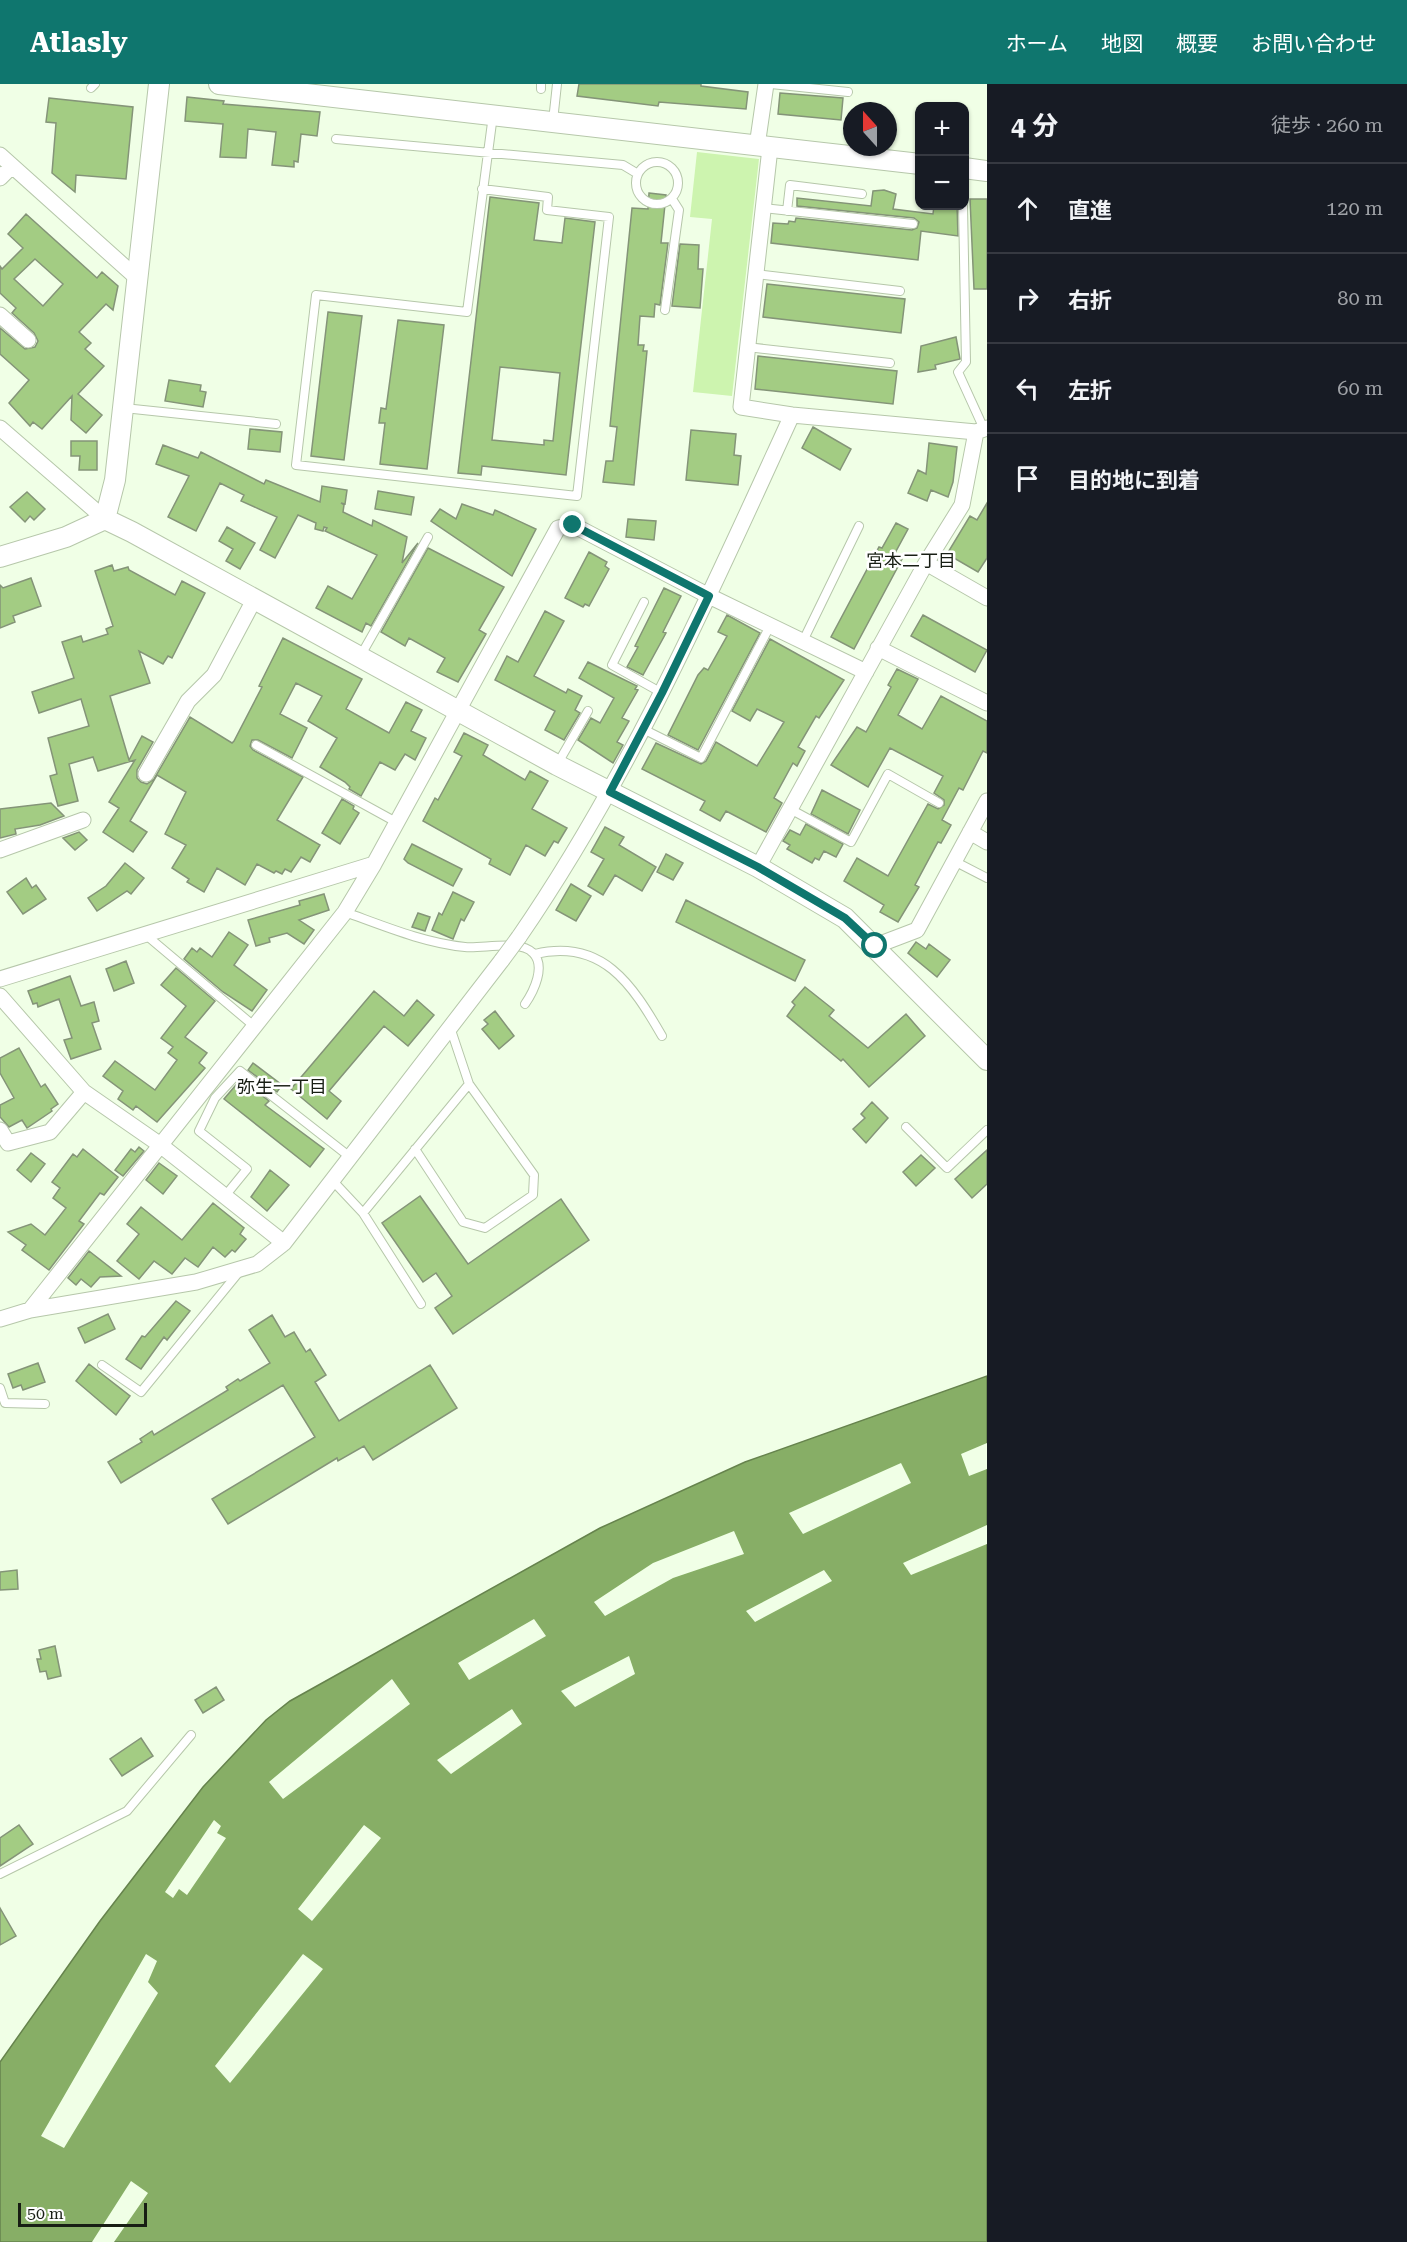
<!DOCTYPE html>
<html lang="ja">
<meta charset="utf-8">
<style>
body{margin:0;font-family:"Roboto Serif","Noto Sans JP",serif;background:#20242c;color:#f1f3f6}
.controls{position:absolute;right:18px;top:18px;display:grid;overflow:hidden;border-radius:12px;box-shadow:0 2px 4px #0004}
.controls button{width:54px;height:54px;display:grid;place-items:center;padding:0;border:0;border-bottom:2px solid #363941;background:#171b24;color:#f1f3f6;font:30px sans-serif}
.compass{position:absolute;left:843px;top:18px;width:54px;height:54px;border-radius:50%;background:#171b24;box-shadow:0 2px 4px #0004;rotate:339deg}
.scale{position:absolute;left:18px;bottom:15px;width:129px;box-sizing:border-box;padding-left:6px;border:3px solid #181e14;border-top:0;font-size:16px;line-height:21px;white-space:nowrap;color:#181e14;-webkit-text-stroke:4px #fff;paint-order:stroke}
.stop{position:absolute;width:18px;height:18px;margin:-14px;border:4px solid #0f766e;border-radius:50%;background:#fff}
.stop.end{background:#0f766e;border-color:#fff;box-shadow:0 2px 6px #0008}
.list{margin:0;padding:0;list-style:none}
h2{display:flex;justify-content:space-between;align-items:center;height:78px;margin:0;padding:0 24px;font-size:26px}
h2 small{font-size:20px;font-weight:400;color:#9ea1a6}
.list li{display:grid;grid-template-columns:39px 1fr auto;gap:18px;align-items:center;box-sizing:border-box;height:90px;padding:0 24px;border-top:2px solid #363941}
.list b{display:block;font-size:22px;white-space:nowrap}
.list em{font-size:20px;font-style:normal;color:#9ea1a6}
.icon{flex:none;width:33px;height:33px;fill:none;stroke:currentColor;stroke-width:2;stroke-linecap:round;stroke-linejoin:round}
.map{position:relative;flex:none;width:987px;height:2158px;overflow:hidden}
header{display:flex;align-items:center;gap:36px;box-sizing:border-box;height:84px;padding:0 30px;background:#0f766e;color:#fff}
header strong{font-size:28px}
nav{display:flex;gap:33px;margin-inline-start:auto;font-size:21px}
main{display:flex}
aside{flex:1;background:#171b24}
.map>svg:first-child{display:block}
</style>
<header>
<strong>Atlasly</strong>
<nav><a>ホーム</a><a>地図</a><a>概要</a><a>お問い合わせ</a></nav>
</header>
<main>
<div class="map">
<svg width="987" height="2158" viewBox="0 0 987 2158">
<rect width="100%" height="100%" fill="#f0ffe6"/>
<path fill="#cdf4af" d="M 697,68 L 759,75 L 732,312 L 693,308 L 712,135 L 690,133 Z"/>
<path fill="#87ae66" stroke="#66834d" stroke-width="1.5" d="M 987,1292 L 987,2158 L 0,2158 L 0,1978 L 100,1837 L 203,1703 L 266,1636 L 290,1617 L 600,1444 L 745,1378 Z"/>
<path fill="#f0ffe6" d="M 987,1359 L 987,1385 L 969,1392 L 961,1370 Z
M 901,1379 L 911,1399 L 803,1450 L 789,1429 Z
M 987,1441 L 987,1460 L 911,1491 L 903,1479 Z
M 734,1447 L 744,1470 L 673,1494 L 605,1532 L 594,1518 L 653,1479 Z
M 824,1486 L 832,1497 L 755,1538 L 746,1527 Z
M 534,1535 L 546,1552 L 469,1596 L 458,1579 Z
M 629,1572 L 635,1590 L 575,1623 L 561,1607 Z
M 392,1595 L 410,1620 L 283,1715 L 269,1698 Z
M 512,1625 L 522,1640 L 451,1690 L 437,1676 Z
M 214,1736 L 221,1742 L 217,1749 L 226,1754 L 187,1811 L 179,1805 L 173,1814 L 165,1808 Z
M 364,1741 L 381,1754 L 312,1837 L 298,1825 Z
M 146,1870 L 157,1877 L 148,1898 L 158,1909 L 64,2064 L 41,2052 Z
M 303,1870 L 323,1885 L 230,1999 L 215,1982 Z
M 131,2097 L 148,2109 L 114,2158 L 92,2158 Z"/>
<path fill="#a3cc83" stroke="#849478" stroke-width="1.5" fill-rule="evenodd" d="M 579,0 L 701,0 L 701,2 L 748,8 L 746,25 L 659,18 L 658,22 L 577,12 Z
M 780,9 L 843,14 L 841,36 L 778,30 Z
M 187,13 L 224,17 L 223,20 L 320,28 L 317,52 L 301,50 L 298,78 L 294,77 L 294,83 L 272,81 L 276,48 L 248,45 L 246,74 L 220,73 L 223,40 L 185,37 Z
M 49,14 L 133,23 L 126,95 L 76,91 L 75,108 L 52,89 L 56,39 L 46,38 Z
M 884,106 L 896,110 L 893,125 L 933,130 L 934,122 L 957,122 L 958,152 L 921,147 L 918,176 L 771,159 L 773,139 L 788,140 L 789,137 L 795,138 L 796,134 L 912,146 L 917,144 L 919,138 L 914,134 L 797,122 L 797,114 L 871,122 L 873,107 Z
M 649,109 L 666,111 L 661,159 L 668,159 L 660,221 L 655,220 L 654,233 L 640,232 L 638,261 L 644,261 L 643,267 L 647,267 L 634,401 L 603,398 L 606,377 L 613,377 L 617,343 L 610,342 L 632,124 L 648,125 Z
M 490,113 L 539,119 L 534,156 L 562,159 L 565,134 L 595,138 L 566,391 L 482,382 L 481,391 L 458,389 ZM 500,283 L 560,289 L 553,357 L 544,356 L 544,361 L 492,356 Z
M 970,115 L 987,115 L 987,205 L 974,205 Z
M 26,130 L 97,194 L 102,188 L 118,202 L 113,226 L 106,220 L 79,248 L 91,259 L 85,265 L 104,282 L 78,310 L 102,331 L 86,349 L 71,336 L 72,312 L 42,345 L 33,338 L 30,342 L 9,319 L 29,296 L 0,270 L 0,244 L 25,265 L 35,263 L 38,257 L 34,249 L 12,229 L 16,224 L 0,209 L 0,182 L 2,185 L 23,164 L 8,150 ZM 35,175 L 63,200 L 43,222 L 14,195 Z
M 680,160 L 699,161 L 698,185 L 703,185 L 700,224 L 672,222 Z
M 767,200 L 905,215 L 901,249 L 763,233 Z
M 328,228 L 362,232 L 344,376 L 311,372 Z
M 398,236 L 444,241 L 427,385 L 380,380 L 385,339 L 379,339 L 381,324 L 386,325 Z
M 956,253 L 960,275 L 935,281 L 936,285 L 918,288 L 921,262 Z
M 758,272 L 897,287 L 893,320 L 755,305 Z
M 169,296 L 201,301 L 200,307 L 206,308 L 203,323 L 165,317 Z
M 813,343 L 851,365 L 840,386 L 802,364 Z
M 250,345 L 282,348 L 280,368 L 248,365 Z
M 691,346 L 736,350 L 734,371 L 741,372 L 738,401 L 686,396 Z
M 71,357 L 97,357 L 97,386 L 79,386 L 80,372 L 71,372 Z
M 929,359 L 957,363 L 953,398 L 948,413 L 931,406 L 927,417 L 908,409 L 918,386 L 926,390 Z
M 163,361 L 198,374 L 201,368 L 264,400 L 266,396 L 320,418 L 322,402 L 347,406 L 345,420 L 341,419 L 344,421 L 343,428 L 372,442 L 373,436 L 407,453 L 402,479 L 418,459 L 371,542 L 366,539 L 362,548 L 316,524 L 328,502 L 352,515 L 377,471 L 325,447 L 327,444 L 324,443 L 323,447 L 315,445 L 316,439 L 298,431 L 275,474 L 260,466 L 277,433 L 241,417 L 244,411 L 220,399 L 196,447 L 168,433 L 189,392 L 156,380 Z
M 378,407 L 414,413 L 411,431 L 375,425 Z
M 27,408 L 45,425 L 34,436 L 30,432 L 25,438 L 10,423 Z
M 987,419 L 987,474 L 978,488 L 947,470 L 970,432 L 977,436 Z
M 462,420 L 493,431 L 495,426 L 536,445 L 512,492 L 431,437 L 440,425 L 456,435 Z
M 628,435 L 656,437 L 654,456 L 626,453 Z
M 896,439 L 908,445 L 894,471 L 902,475 L 854,565 L 831,553 L 879,463 L 882,464 Z
M 227,443 L 255,459 L 240,485 L 226,477 L 233,465 L 219,457 Z
M 428,464 L 504,503 L 479,546 L 486,550 L 458,598 L 437,588 L 445,574 L 409,554 L 405,562 L 381,548 Z
M 589,468 L 607,478 L 605,482 L 609,485 L 589,522 L 585,520 L 583,523 L 565,514 Z
M 112,481 L 114,487 L 128,483 L 129,486 L 175,511 L 182,497 L 205,509 L 172,574 L 168,572 L 163,580 L 139,567 L 150,599 L 110,612 L 129,676 L 142,652 L 153,658 L 137,686 L 137,694 L 141,698 L 147,700 L 154,695 L 190,633 L 232,659 L 234,657 L 262,603 L 259,602 L 283,554 L 362,595 L 346,625 L 389,649 L 406,618 L 422,626 L 411,647 L 426,654 L 415,676 L 405,670 L 395,686 L 380,678 L 361,712 L 349,705 L 350,703 L 345,698 L 320,683 L 337,654 L 308,637 L 322,612 L 296,599 L 280,630 L 307,644 L 292,674 L 258,656 L 252,656 L 250,662 L 253,666 L 303,693 L 277,736 L 320,761 L 310,778 L 301,773 L 291,788 L 285,785 L 282,790 L 276,787 L 274,789 L 257,780 L 245,801 L 217,784 L 204,808 L 187,798 L 189,795 L 172,784 L 186,761 L 165,750 L 186,708 L 157,691 L 130,737 L 147,748 L 133,768 L 103,748 L 119,724 L 109,718 L 135,676 L 98,687 L 93,673 L 69,680 L 78,717 L 58,722 L 50,692 L 57,690 L 48,654 L 89,642 L 81,615 L 39,629 L 32,608 L 74,594 L 62,558 L 81,552 L 83,558 L 108,550 L 106,545 L 113,542 L 95,487 Z
M 31,494 L 41,522 L 13,532 L 15,538 L 0,544 L 0,501 L 3,504 Z
M 664,504 L 681,512 L 663,548 L 666,549 L 643,591 L 627,583 L 638,563 L 635,562 Z
M 545,527 L 564,537 L 534,592 L 566,609 L 568,605 L 582,612 L 575,626 L 580,629 L 564,656 L 545,646 L 555,627 L 495,596 L 507,572 L 518,578 Z
M 727,531 L 760,549 L 698,666 L 668,651 L 698,591 L 704,584 L 708,586 L 727,552 L 718,548 Z
M 923,531 L 987,566 L 975,588 L 911,552 Z
M 770,555 L 844,596 L 819,634 L 816,632 L 798,663 L 805,667 L 797,682 L 793,679 L 774,714 L 782,719 L 766,748 L 726,727 L 720,737 L 700,726 L 705,717 L 642,685 L 656,659 L 701,680 L 706,677 L 716,658 L 757,682 L 784,638 L 757,625 L 750,637 L 732,627 Z
M 588,578 L 637,602 L 635,605 L 638,606 L 622,634 L 629,637 L 617,658 L 623,661 L 613,679 L 578,656 L 591,634 L 600,639 L 614,614 L 579,594 Z
M 897,585 L 918,595 L 898,631 L 922,645 L 941,612 L 987,637 L 987,669 L 983,667 L 963,706 L 959,704 L 942,736 L 951,741 L 941,759 L 938,758 L 915,801 L 919,803 L 898,838 L 880,828 L 884,821 L 844,797 L 857,774 L 888,792 L 928,720 L 938,725 L 944,721 L 944,716 L 934,709 L 943,692 L 890,664 L 868,703 L 831,681 L 857,643 L 866,648 L 891,603 L 888,601 Z
M 464,649 L 488,661 L 483,671 L 525,696 L 530,687 L 548,697 L 532,725 L 567,744 L 558,759 L 554,757 L 545,772 L 526,761 L 510,791 L 489,780 L 491,775 L 423,737 L 435,714 L 438,716 L 462,672 L 454,668 Z
M 822,706 L 860,726 L 848,750 L 811,730 Z
M 342,715 L 354,722 L 353,725 L 359,729 L 340,760 L 322,749 Z
M 51,719 L 64,732 L 40,741 L 15,745 L 16,750 L 0,754 L 0,725 Z
M 806,740 L 843,760 L 836,773 L 824,767 L 819,776 L 815,774 L 812,779 L 787,765 L 790,761 L 783,757 L 790,746 L 800,751 Z
M 605,743 L 624,753 L 619,761 L 656,783 L 642,807 L 615,791 L 603,811 L 588,802 L 604,775 L 591,768 Z
M 79,748 L 87,756 L 75,766 L 63,754 Z
M 412,760 L 462,785 L 453,802 L 408,779 L 404,775 Z
M 666,770 L 683,779 L 673,796 L 657,788 Z
M 125,779 L 144,794 L 131,810 L 127,807 L 97,827 L 88,814 L 106,802 Z
M 26,794 L 32,804 L 36,801 L 46,815 L 23,830 L 7,808 Z
M 571,800 L 591,812 L 576,837 L 556,826 Z
M 453,808 L 474,818 L 464,837 L 461,835 L 453,855 L 432,846 L 439,829 L 442,831 Z
M 324,810 L 329,826 L 299,836 L 314,846 L 304,860 L 287,849 L 269,854 L 270,858 L 256,862 L 248,836 L 300,821 L 299,817 Z
M 686,816 L 805,876 L 795,897 L 676,838 Z
M 418,829 L 430,833 L 425,847 L 412,843 Z
M 229,848 L 248,861 L 234,881 L 267,906 L 252,927 L 223,908 L 184,875 L 192,864 L 197,868 L 200,864 L 212,873 Z
M 916,858 L 926,865 L 929,860 L 950,876 L 937,893 L 908,869 Z
M 126,877 L 134,899 L 114,907 L 106,885 Z
M 176,884 L 215,917 L 185,953 L 207,969 L 199,979 L 205,984 L 157,1038 L 136,1022 L 133,1026 L 118,1015 L 123,1007 L 103,992 L 115,977 L 155,1006 L 177,976 L 168,969 L 173,963 L 161,954 L 186,922 L 161,901 Z
M 70,892 L 81,922 L 94,918 L 99,937 L 92,939 L 101,965 L 71,975 L 64,956 L 72,954 L 59,915 L 38,923 L 37,919 L 33,920 L 28,907 Z
M 805,903 L 834,926 L 829,932 L 868,964 L 906,930 L 925,952 L 869,1003 L 843,975 L 841,977 L 787,932 L 795,921 L 792,918 Z
M 374,907 L 404,932 L 417,916 L 434,931 L 408,962 L 384,942 L 329,1007 L 341,1017 L 327,1035 L 291,1005 Z
M 495,927 L 514,952 L 499,965 L 482,945 L 488,940 L 484,936 Z
M 19,964 L 41,1003 L 45,1000 L 58,1020 L 51,1025 L 52,1027 L 27,1044 L 22,1036 L 9,1043 L 0,1033 L 0,1021 L 14,1014 L 0,989 L 0,974 Z
M 253,979 L 282,1001 L 277,1008 L 248,986 Z
M 241,995 L 269,1017 L 265,1021 L 324,1065 L 310,1083 L 224,1015 Z
M 872,1018 L 888,1034 L 866,1059 L 853,1045 L 865,1034 L 861,1030 Z
M 139,1063 L 144,1067 L 123,1092 L 115,1086 L 131,1065 L 135,1068 Z
M 83,1065 L 118,1093 L 104,1111 L 100,1109 L 79,1137 L 84,1140 L 49,1186 L 22,1166 L 26,1161 L 8,1148 L 31,1140 L 45,1151 L 66,1124 L 53,1114 L 60,1104 L 52,1098 L 73,1070 L 77,1073 Z
M 987,1066 L 987,1100 L 972,1114 L 955,1095 Z
M 31,1069 L 45,1080 L 31,1098 L 17,1086 Z
M 921,1071 L 935,1084 L 916,1102 L 903,1088 Z
M 159,1079 L 177,1092 L 163,1110 L 146,1096 Z
M 270,1086 L 289,1101 L 267,1127 L 251,1113 Z
M 420,1112 L 468,1180 L 561,1115 L 589,1156 L 453,1250 L 435,1224 L 452,1212 L 436,1189 L 423,1198 L 382,1139 Z
M 213,1119 L 244,1144 L 240,1150 L 246,1155 L 235,1168 L 232,1166 L 225,1173 L 213,1163 L 198,1183 L 185,1174 L 172,1190 L 154,1177 L 139,1195 L 117,1177 L 139,1150 L 127,1140 L 141,1123 L 182,1156 Z
M 89,1167 L 121,1192 L 100,1193 L 91,1203 L 81,1195 L 76,1201 L 68,1194 Z
M 176,1217 L 190,1227 L 167,1256 L 164,1253 L 141,1285 L 126,1275 L 142,1252 L 145,1253 Z
M 108,1230 L 115,1245 L 85,1259 L 78,1244 Z
M 272,1231 L 285,1253 L 294,1248 L 306,1268 L 310,1265 L 326,1291 L 315,1298 L 339,1337 L 430,1281 L 457,1324 L 373,1376 L 364,1362 L 338,1377 L 337,1374 L 228,1440 L 212,1415 L 315,1353 L 283,1301 L 121,1399 L 108,1378 L 142,1358 L 140,1355 L 152,1347 L 154,1351 L 228,1306 L 226,1303 L 238,1295 L 240,1297 L 270,1279 L 249,1246 Z
M 38,1279 L 45,1298 L 23,1306 L 21,1301 L 13,1304 L 8,1290 Z
M 89,1280 L 130,1312 L 116,1331 L 76,1297 Z
M 17,1486 L 18,1505 L 0,1506 L 0,1488 Z
M 55,1562 L 61,1592 L 48,1595 L 46,1587 L 40,1588 L 37,1575 L 41,1575 L 39,1566 Z
M 216,1603 L 224,1616 L 203,1629 L 195,1616 Z
M 141,1654 L 153,1672 L 122,1692 L 110,1675 Z
M 19,1741 L 33,1760 L 0,1782 L 0,1754 Z
M 0,1824 L 16,1852 L 0,1861 Z"/>
<g fill="none" stroke-linecap="round" stroke-linejoin="round">
<defs>
<path id="service" d="M 771,0 L 848,8
M 91,4 L 95,0
M 541,5 L 541,0
M 553,37 L 557,0
M 336,55 L 623,81 L 638,90
M636 99a21 21 0 1 1 42 0a21 21 0 1 1-42 0Z
M 482,105 L 548,113 L 547,126 L 609,133 L 577,412 L 296,381 L 316,211 L 467,228 L 493,31
M 963,122 L 966,278 L 958,288 L 984,345
M 763,124 L 913,140
M 787,127 L 790,101 L 862,110
M 756,190 L 900,207
M 665,226 L 679,126 L 672,115
M 747,263 L 890,279
M 124,324 L 276,340
M 644,518 L 612,581 L 662,609
M 803,557 L 859,442
M 361,571 L 428,453
M 643,645 L 701,674 L 770,542
M 256,661 L 396,738
M 558,679 L 588,627
M 790,725 L 851,758 L 888,690 L 939,719
M 954,777 L 987,794
M 345,828 C 384,842 424,859 465,863 C 482,865 520,855 533,869 C 546,882 534,907 525,920
M 146,851 L 254,942
M 535,870 C 602,854 632,900 662,952
M 906,1043 L 947,1084 L 987,1046
M 415,1065 L 463,1138 L 485,1144 L 533,1111 L 534,1091 L 469,1000
M 332,1096 L 363,1129 L 469,1000 L 450,943
M 225,1112 L 247,1085 L 199,1047 L 215,1014 L 240,987 L 350,1073
M 363,1129 L 421,1220
M 102,1281 L 141,1308 L 239,1188
M 0,1304 L 5,1319 L 45,1320
M 0,1790 L 127,1727 L 191,1651"/>
<path id="minor" d="M 757,62 L 766,0
M 770,64 L 741,323 L 792,331 L 976,348 L 987,344
M 0,71 L 137,194
M 0,94 L 12,82
M 0,231 L 28,256
M 0,344 L 105,435
M 926,479 L 987,514
M 878,564 L 987,619
M 146,690 L 188,617 L 214,591 L 255,514
M 970,748 L 987,758
M 0,766 L 83,736
M 758,783 L 926,479 L 962,421 L 976,348
M 519,853 C 631,690 710,510 792,331
M 875,862 L 917,846 L 987,717
M 0,895 L 374,780 L 558,444 L 573,441 L 709,512 L 866,588
M 0,912 L 84,1008 L 159,1060 L 284,1159
M 0,1046 L 8,1059 L 50,1048 L 84,1008
M 30,1226 L 345,828 L 374,780
M 0,1235 L 30,1226 L 196,1198 L 257,1180 L 284,1159 L 502,876"/>
<path id="tertiary" d="M 219,0 L 920,80
M 964,84 L 987,87
M 105,435 L 115,396 L 159,0
M 0,473 L 66,453 L 105,435 L 132,448 L 557,681 L 758,783 L 845,834 L 987,976"/>
</defs>
<use href="#service" stroke="#b6c7aa" stroke-width="10"/>
<use href="#minor" stroke="#b6c7aa" stroke-width="17"/>
<use href="#tertiary" stroke="#b6c7aa" stroke-width="22"/>
<use href="#service" stroke="#fff" stroke-width="8"/>
<use href="#minor" stroke="#fff" stroke-width="15"/>
<use href="#tertiary" stroke="#fff" stroke-width="20"/>
<defs>
<path id="minor-bridge" d="M 502,876 L 519,853"/>
</defs>
<use href="#minor-bridge" stroke="#b6c7aa" stroke-width="17" stroke-linecap="butt"/>
<use href="#minor-bridge" stroke="#fff" stroke-width="15"/>
</g>
<g fill="none" stroke-linecap="round" stroke-linejoin="round">
<path stroke="#0f766e" stroke-width="8" d="M 573,441 L 709,512 L 662,609 L 610,708 L 758,783 L 845,834 L 875,862"/>
</g>
<g text-anchor="middle" dominant-baseline="central" stroke-width="5" stroke-linejoin="round" paint-order="stroke">
<g font-size="18" fill="#181e14" stroke="#fff">
<text x="911" y="476">宮本二丁目</text>
<text x="282" y="1002">弥生一丁目</text>
</g>
</g>
</svg>
<div class="controls">
<button>+</button>
<button>−</button>
</div>
<svg class="compass" viewBox="-18 -18 36 36"><path d="M0-13l5 13h-10z" fill="#e53935"/><path d="M0 13l5-13h-10z" fill="#9ea1a6"/></svg>
<div class="scale">50 m</div>
<div class="stop" style="left:875px;top:862px"></div>
<div class="stop end" style="left:573px;top:441px"></div>
</div>
<aside>
<h2>4 分<small>徒歩 · 260 m</small></h2>
<ul class="list">
<li><svg class="icon" aria-label="ahead" viewBox="0 0 24 24"><path d="M12 20V5M6 11l6-6 6 6"/></svg><div><b>直進</b></div><em>120 m</em></li>
<li><svg class="icon" aria-label="right" viewBox="0 0 24 24"><path d="M7 20v-9h11M14 6l5 5-5 5"/></svg><div><b>右折</b></div><em>80 m</em></li>
<li><svg class="icon" aria-label="left" viewBox="0 0 24 24"><path d="M17 20v-9H6M10 6l-5 5 5 5"/></svg><div><b>左折</b></div><em>60 m</em></li>
<li><svg class="icon" aria-label="arrive" viewBox="0 0 24 24"><path d="M6 21V4h12l-3 4 3 4H6"/></svg><div><b>目的地に到着</b></div></li>
</ul>
</aside>
</main>
